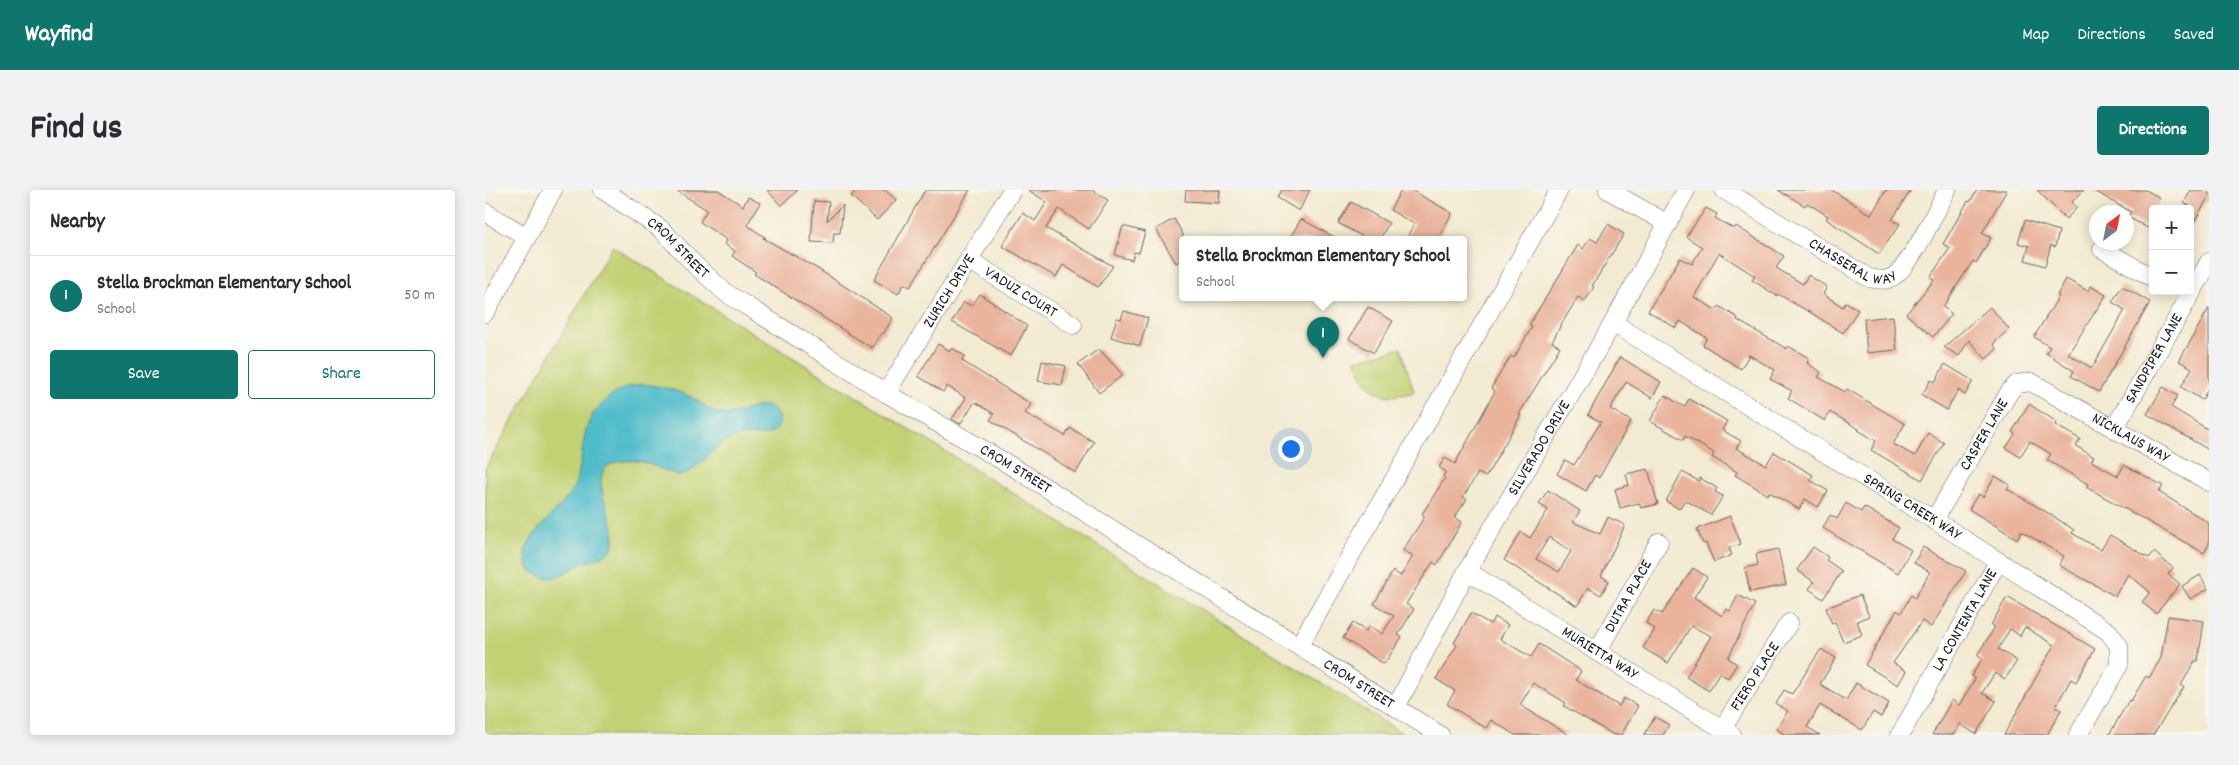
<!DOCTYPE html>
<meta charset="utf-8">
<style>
body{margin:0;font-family:Dekko,sans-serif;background:#f2f2f3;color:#2b2b33}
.controls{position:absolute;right:15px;top:15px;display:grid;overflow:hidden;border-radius:5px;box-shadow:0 2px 12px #0003}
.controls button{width:45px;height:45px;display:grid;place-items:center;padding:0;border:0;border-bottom:1px solid #e1e1e2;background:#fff;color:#2b2b33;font:25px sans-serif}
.compass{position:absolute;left:1604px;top:15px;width:45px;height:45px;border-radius:50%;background:#fff;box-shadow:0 2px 12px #0003;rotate:32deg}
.you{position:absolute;left:805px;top:258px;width:18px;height:18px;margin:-12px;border:4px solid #fff;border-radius:50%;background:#1a73e8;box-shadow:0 0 0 8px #1a73e833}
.badge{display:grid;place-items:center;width:32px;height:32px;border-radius:50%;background:#0f766e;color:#fff;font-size:16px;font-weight:700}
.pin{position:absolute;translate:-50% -41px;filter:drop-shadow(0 1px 2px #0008)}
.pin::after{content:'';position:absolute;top:26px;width:18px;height:15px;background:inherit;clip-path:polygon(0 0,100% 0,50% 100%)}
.popup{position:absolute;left:694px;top:46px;width:288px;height:65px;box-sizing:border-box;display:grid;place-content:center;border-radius:5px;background:#fff;filter:drop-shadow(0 1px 4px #0005);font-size:16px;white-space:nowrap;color:#7c7c81}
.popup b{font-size:19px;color:#2b2b33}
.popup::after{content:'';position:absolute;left:50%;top:100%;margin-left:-10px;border:10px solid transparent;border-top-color:#fff}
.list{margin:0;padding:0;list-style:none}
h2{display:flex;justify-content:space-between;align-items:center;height:65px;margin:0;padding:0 20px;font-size:21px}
h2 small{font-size:16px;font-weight:400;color:#7c7c81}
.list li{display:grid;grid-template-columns:32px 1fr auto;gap:15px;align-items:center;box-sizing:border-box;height:80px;padding:0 20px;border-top:1px solid #e1e1e2}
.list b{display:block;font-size:19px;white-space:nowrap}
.list p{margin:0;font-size:16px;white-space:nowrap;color:#7c7c81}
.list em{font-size:16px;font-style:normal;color:#7c7c81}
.actions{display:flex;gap:10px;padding:15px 20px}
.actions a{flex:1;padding:11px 0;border:1px solid #0f766e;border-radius:5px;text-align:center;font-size:18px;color:#0f766e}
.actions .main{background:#0f766e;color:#fff}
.map{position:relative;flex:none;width:1724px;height:545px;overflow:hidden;border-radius:5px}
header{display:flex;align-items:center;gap:30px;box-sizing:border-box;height:70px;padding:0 25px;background:#0f766e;color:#fff}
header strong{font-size:24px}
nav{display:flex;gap:28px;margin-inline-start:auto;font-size:18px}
.intro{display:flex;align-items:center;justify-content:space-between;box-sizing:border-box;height:120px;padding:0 30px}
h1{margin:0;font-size:35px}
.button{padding:12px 22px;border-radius:5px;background:#0f766e;color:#fff;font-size:18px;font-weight:700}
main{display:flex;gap:30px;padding:0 30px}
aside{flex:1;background:#fff;border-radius:5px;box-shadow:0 2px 12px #0003}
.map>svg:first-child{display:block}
</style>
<header>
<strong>Wayfind</strong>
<nav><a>Map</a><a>Directions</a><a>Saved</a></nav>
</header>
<div class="intro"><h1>Find us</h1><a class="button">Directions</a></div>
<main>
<aside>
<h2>Nearby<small></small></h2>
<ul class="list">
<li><span class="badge">1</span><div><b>Stella Brockman Elementary School</b><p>School</p></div><em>50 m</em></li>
</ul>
<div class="actions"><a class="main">Save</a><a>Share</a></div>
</aside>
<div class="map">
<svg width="1724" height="545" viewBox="0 0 1724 545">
<rect width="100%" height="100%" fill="#fbf7ec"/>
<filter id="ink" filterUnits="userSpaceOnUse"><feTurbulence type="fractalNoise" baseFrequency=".02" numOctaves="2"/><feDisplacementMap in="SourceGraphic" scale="10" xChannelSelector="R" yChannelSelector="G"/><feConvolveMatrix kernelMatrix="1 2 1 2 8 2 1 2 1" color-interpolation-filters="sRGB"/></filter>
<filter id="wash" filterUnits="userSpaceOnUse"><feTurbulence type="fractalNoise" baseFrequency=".0096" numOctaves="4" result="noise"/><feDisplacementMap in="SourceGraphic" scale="20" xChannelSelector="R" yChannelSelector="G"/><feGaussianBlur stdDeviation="1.12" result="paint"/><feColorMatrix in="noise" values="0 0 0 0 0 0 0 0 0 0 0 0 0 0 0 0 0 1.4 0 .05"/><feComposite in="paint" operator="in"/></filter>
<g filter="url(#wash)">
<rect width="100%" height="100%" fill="#f2ead1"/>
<path fill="#c1d173" stroke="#6e7648" d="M 127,56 L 920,545 L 0,545 L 0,279 Z
M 916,158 L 929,202 C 896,212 881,202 871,170 Z"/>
<path fill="#50bcca" stroke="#366c73" d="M 157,194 C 177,196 197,201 213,211 C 221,217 227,223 237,224 C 259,228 287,198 295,233 C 285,254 266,240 248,248 C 226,256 220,276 196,286 C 181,283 167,273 152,271 C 145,270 136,271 129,273 C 95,285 141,338 126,360 C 118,367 108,370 97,374 C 75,384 65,397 43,378 L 40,361 C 49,337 72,324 85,303 C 101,280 93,249 107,226 C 109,221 114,218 117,214 C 128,202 141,196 157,194 Z"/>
<g id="blocks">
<path fill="#e9b39c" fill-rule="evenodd" d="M 191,0 L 233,0 L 258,16 L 263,7 L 275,13 L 262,35 L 281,48 L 278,48 L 333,79 L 408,128 L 398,144 L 396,143 L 387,158 L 269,84 L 271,82 L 247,66 L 250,61 L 239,54 L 242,50 L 215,32 L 222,20 Z
M 282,0 L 313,0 L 296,16 Z
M 372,0 L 400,0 L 411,10 L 392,30 L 366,6 Z
M 440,0 L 485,0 L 425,97 L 419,94 L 413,104 L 389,90 Z
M 543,0 L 607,0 L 623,10 L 604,39 L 574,19 L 561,38 L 628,76 L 613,97 L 578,75 L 571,87 L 517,56 L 538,23 L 550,31 L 562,12 Z
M 701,0 L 735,0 L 734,13 L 700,11 Z
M 797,0 L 825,0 L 814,21 L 793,8 Z
M 916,0 L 926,0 L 967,23 L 953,49 L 921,49 L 929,34 L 905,20 Z
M 1293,0 L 1347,0 L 1386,25 L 1401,0 L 1426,0 L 1407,30 L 1415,34 L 1394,64 L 1341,29 L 1343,26 L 1322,13 L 1320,16 Z
M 1492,0 L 1522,0 L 1497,43 L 1506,48 L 1491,73 L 1488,71 L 1458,117 L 1467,124 L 1448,147 L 1421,124 L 1449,90 L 1445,87 L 1465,58 L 1458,54 L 1483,11 L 1485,12 Z
M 1552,0 L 1599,0 L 1587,12 L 1592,18 L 1581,29 Z
M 1608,0 L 1661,0 L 1675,8 L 1668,19 L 1668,41 L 1643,27 L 1646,22 Z
M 1706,0 L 1724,0 L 1724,6 L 1705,39 L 1705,16 L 1699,13 Z
M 329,11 L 344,12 L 342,31 L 358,15 L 355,43 L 349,43 L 348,53 L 326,52 Z
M 866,12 L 904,33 L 895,49 L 882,49 L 853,33 Z
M 1221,18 L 1232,24 L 1230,28 L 1249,39 L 1251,36 L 1299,66 L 1291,78 L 1318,94 L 1323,85 L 1342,97 L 1338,104 L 1358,117 L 1361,112 L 1373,120 L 1358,143 L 1326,123 L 1293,104 L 1292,106 L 1267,90 L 1270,86 L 1234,63 L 1209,107 L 1231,120 L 1234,116 L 1253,128 L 1252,130 L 1302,159 L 1303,156 L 1324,168 L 1322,173 L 1336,182 L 1333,187 L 1360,202 L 1362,199 L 1420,234 L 1408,254 L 1430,266 L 1443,243 L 1459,253 L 1437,290 L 1386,260 L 1391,251 L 1373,240 L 1374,239 L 1345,222 L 1340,231 L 1303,208 L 1307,201 L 1285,189 L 1290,180 L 1264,165 L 1256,179 L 1218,155 L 1222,148 L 1195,131 L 1191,138 L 1163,121 L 1195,68 L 1207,74 L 1217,57 L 1201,47 Z
M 689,29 L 698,44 L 698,69 L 691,73 L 671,39 Z
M 816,29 L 853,49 L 804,49 Z
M 1540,30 L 1574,41 L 1570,57 L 1566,55 L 1560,76 L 1540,70 L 1544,56 L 1533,53 Z
M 1123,34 L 1139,44 L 1107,96 L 1109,97 L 1100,111 L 1093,107 L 1077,133 L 1067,152 L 1075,157 L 1034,224 L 1036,225 L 1001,287 L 993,283 L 978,307 L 982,309 L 970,327 L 977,332 L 952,375 L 948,372 L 921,414 L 929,419 L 913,445 L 917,447 L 899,474 L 858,448 L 868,433 L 881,441 L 884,436 L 897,444 L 909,426 L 889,414 L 908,381 L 916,386 L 928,366 L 918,360 L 940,326 L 937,324 L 960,288 L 958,286 L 961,282 L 954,277 L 960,268 L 970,274 L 1010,201 L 1006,198 L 1026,166 L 1029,168 L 1047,137 L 1044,135 L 1093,55 L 1098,59 L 1105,48 L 1112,52 Z
M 638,36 L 660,42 L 654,63 L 649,62 L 647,70 L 630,65 Z
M 1581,89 L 1603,101 L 1605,96 L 1621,105 L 1583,164 L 1607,178 L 1640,120 L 1627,112 L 1637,96 L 1665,112 L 1614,202 L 1586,186 L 1589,181 L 1561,163 L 1565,157 L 1549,147 L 1574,106 L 1572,105 Z
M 495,104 L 542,136 L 526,166 L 467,132 L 479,112 L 487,116 Z
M 883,117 L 908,131 L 889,163 L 864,149 Z
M 1505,117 L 1524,139 L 1508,154 L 1512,159 L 1501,169 L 1484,150 L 1474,166 L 1459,157 Z
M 1724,118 L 1724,197 L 1717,210 L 1696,197 L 1707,178 L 1694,171 Z
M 639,121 L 663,128 L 655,156 L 626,147 L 632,128 L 636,129 Z
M 1408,126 L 1412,160 L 1382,163 L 1379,129 Z
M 453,154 L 465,161 L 467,158 L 480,166 L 477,171 L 546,214 L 540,223 L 580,246 L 585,238 L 609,252 L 591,283 L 505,230 L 509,224 L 490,212 L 475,234 L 467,229 L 481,208 L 462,196 L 458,202 L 433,186 Z
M 614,159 L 638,185 L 614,203 L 593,174 Z
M 1135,167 L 1176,192 L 1167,208 L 1141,192 L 1125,219 L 1146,231 L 1114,288 L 1110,285 L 1101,301 L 1072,284 L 1080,270 L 1089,275 L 1116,232 L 1103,225 Z
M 557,171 L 581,176 L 577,195 L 553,191 Z
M 1460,174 L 1488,191 L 1480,205 L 1473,200 L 1462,220 L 1437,205 L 1446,190 L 1450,192 Z
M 1678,197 L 1693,206 L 1686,217 L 1724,240 L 1724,260 L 1662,224 Z
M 1180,205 L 1199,217 L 1204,209 L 1242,231 L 1237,240 L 1256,251 L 1251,258 L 1281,275 L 1289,262 L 1328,285 L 1325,290 L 1343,301 L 1333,317 L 1320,309 L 1314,319 L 1284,302 L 1283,305 L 1250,285 L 1252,282 L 1227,267 L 1229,263 L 1200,246 L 1198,250 L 1165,231 Z
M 1544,214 L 1572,232 L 1570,235 L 1595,249 L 1591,256 L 1609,267 L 1606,271 L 1633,286 L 1639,275 L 1664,288 L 1678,296 L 1674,302 L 1724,333 L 1724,354 L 1719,363 L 1601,297 L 1603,294 L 1562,270 L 1566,264 L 1545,251 L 1535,267 L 1521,258 L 1530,244 L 1527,242 Z
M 1163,279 L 1173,314 L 1156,318 L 1154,313 L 1135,318 L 1130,299 L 1144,295 L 1141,284 Z
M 1197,282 L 1214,291 L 1215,288 L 1232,298 L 1230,302 L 1238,306 L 1226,325 L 1200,310 L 1194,319 L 1181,311 Z
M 1510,286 L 1525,295 L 1522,299 L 1565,324 L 1589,340 L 1587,343 L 1616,360 L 1625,345 L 1664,368 L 1669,362 L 1688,378 L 1683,384 L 1695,394 L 1671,424 L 1657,412 L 1665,402 L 1643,384 L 1630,406 L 1588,383 L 1574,375 L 1579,366 L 1536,341 L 1532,349 L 1484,319 L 1493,304 L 1498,307 Z
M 1063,300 L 1095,321 L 1088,332 L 1115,344 L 1123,327 L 1140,335 L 1116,386 L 1124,391 L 1116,405 L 1103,398 L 1092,416 L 1019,370 L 1036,342 L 1045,348 L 1063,320 L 1054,314 ZM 1064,347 L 1086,361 L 1074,382 L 1051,369 Z
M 1361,313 L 1376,322 L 1379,317 L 1414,338 L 1407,349 L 1426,360 L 1413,383 L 1338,338 L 1345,325 L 1352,329 Z
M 1245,326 L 1256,354 L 1244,358 L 1247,365 L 1229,372 L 1221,353 L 1218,354 L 1212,339 Z
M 1328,357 L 1343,367 L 1341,370 L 1357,381 L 1338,409 L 1324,399 L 1329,392 L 1312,380 Z
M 1438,357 L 1481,381 L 1446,437 L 1437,431 L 1408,473 L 1421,481 L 1413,495 L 1380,475 L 1412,420 L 1416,423 L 1426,405 L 1430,408 L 1445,382 L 1429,373 Z
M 1293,359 L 1301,395 L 1265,402 L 1260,378 L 1273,375 L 1271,364 Z
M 1208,378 L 1222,387 L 1209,407 L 1237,426 L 1241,419 L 1245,421 L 1253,405 L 1270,414 L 1243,468 L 1252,474 L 1243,488 L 1234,483 L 1224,501 L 1201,487 L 1226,446 L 1206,436 L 1183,473 L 1158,458 L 1170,439 L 1161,433 L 1169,420 L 1177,424 Z
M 1715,385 L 1723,399 L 1705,409 L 1697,396 Z
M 1375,405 L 1384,426 L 1372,431 L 1377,445 L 1358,452 L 1350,432 L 1347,434 L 1341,418 Z
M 1522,407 L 1610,459 L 1591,492 L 1586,489 L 1571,516 L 1576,520 L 1562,545 L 1519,545 L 1569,455 L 1540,437 L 1535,446 L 1525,439 L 1513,459 L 1532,471 L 1520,489 L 1510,483 L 1497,503 L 1511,511 L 1491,544 L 1475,534 L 1468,545 L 1447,545 L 1467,510 L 1474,515 L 1490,489 L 1486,486 L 1497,469 L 1492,465 L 1510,437 L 1506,435 Z
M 986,423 L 1005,434 L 1010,427 L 1023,435 L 1015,449 L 1046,467 L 1054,454 L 1096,481 L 1091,490 L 1134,516 L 1139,508 L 1153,516 L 1136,545 L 1129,545 L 1096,526 L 1079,516 L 1081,513 L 1048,493 L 1035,515 L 1084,545 L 1030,545 L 1006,530 L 1001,538 L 962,514 L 970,501 L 951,489 L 972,455 L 969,453 Z
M 1683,426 L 1719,431 L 1713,471 L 1710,471 L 1696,495 L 1699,497 L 1668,545 L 1624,545 L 1644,510 L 1646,511 L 1661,486 L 1664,488 L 1676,468 Z
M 1336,459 L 1351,468 L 1335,494 L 1361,510 L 1371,493 L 1404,513 L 1396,527 L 1388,522 L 1377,540 L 1335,515 L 1322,537 L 1335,545 L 1301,545 L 1291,539 L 1303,521 L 1291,514 L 1299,500 L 1307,504 Z
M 1170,527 L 1184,535 L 1178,545 L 1159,545 Z"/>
</g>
</g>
<g filter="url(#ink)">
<use href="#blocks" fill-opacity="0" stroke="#67645b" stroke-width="1"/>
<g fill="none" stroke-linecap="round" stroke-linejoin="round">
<defs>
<g id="minor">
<path id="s1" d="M 118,0 L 176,39 L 211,76 L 241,103 L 401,203 L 528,277 L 955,545"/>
<path d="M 1123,0 L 1183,34"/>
<path id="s2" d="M 1239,0 L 1384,88 C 1390,89 1397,91 1403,89 C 1424,83 1451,20 1462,0"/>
<path d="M 0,22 L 42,47"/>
<path d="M 1617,59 L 1668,88"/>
<path id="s3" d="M 484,70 L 588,135"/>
<path d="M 0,123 L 68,0"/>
<path id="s4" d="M 1128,133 L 1449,330 L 1624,442 L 1634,456 L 1634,475 L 1593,545"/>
<path id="s5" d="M 401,203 L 527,0"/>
<path id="s6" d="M 1629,239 L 1724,72"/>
<path id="s7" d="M 1449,330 L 1525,201 L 1532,194 L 1546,192 L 1724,292"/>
<path id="s8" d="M 982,381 L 1247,545"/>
<path d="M 814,456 L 1074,0"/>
<path id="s9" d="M 1112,462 L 1174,352"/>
<path id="s10" d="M 911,517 L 982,381 L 1128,133 L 1201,0"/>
<path id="s11" d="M 1237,539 L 1304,433"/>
<path id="s12" d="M 1415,545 L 1513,372"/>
</g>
</defs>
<use href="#minor" stroke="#67645b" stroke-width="19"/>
<use href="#minor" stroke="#fff" stroke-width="18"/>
</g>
</g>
<g text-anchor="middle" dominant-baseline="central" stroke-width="4" stroke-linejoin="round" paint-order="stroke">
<g font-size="16" fill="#1c1c1c" stroke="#fbf7ec">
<text stroke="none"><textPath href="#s1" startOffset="95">CROM STREET</textPath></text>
<text stroke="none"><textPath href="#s2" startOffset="149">CHASSERAL WAY</textPath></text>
<text stroke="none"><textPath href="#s5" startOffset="120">ZURICH DRIVE</textPath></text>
<text stroke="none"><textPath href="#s3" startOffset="61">VADUZ COURT</textPath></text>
<text stroke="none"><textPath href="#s6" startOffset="81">SANDPIPER LANE</textPath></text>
<text stroke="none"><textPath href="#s7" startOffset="99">CASPER LANE</textPath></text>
<text stroke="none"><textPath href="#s7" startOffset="288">NICKLAUS WAY</textPath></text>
<text stroke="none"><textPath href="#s10" startOffset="296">SILVERADO DRIVE</textPath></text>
<text stroke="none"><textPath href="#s1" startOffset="500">CROM STREET</textPath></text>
<text stroke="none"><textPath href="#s4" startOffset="351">SPRING CREEK WAY</textPath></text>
<text stroke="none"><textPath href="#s9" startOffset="64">DUTRA PLACE</textPath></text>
<text stroke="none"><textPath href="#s12" startOffset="132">LA CONTENTA LANE</textPath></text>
<text stroke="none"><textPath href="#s8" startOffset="156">MURIETTA WAY</textPath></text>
<text stroke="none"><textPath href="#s11" startOffset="62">FIERO PLACE</textPath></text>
<text stroke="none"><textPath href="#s1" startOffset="905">CROM STREET</textPath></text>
</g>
</g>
</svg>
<div class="controls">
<button>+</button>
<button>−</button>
</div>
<svg class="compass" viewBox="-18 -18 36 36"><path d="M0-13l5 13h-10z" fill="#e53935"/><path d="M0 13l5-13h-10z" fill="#7c7c81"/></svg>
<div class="you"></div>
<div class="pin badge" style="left:838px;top:168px">1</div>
<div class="popup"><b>Stella Brockman Elementary School</b>School</div>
</div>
</main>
